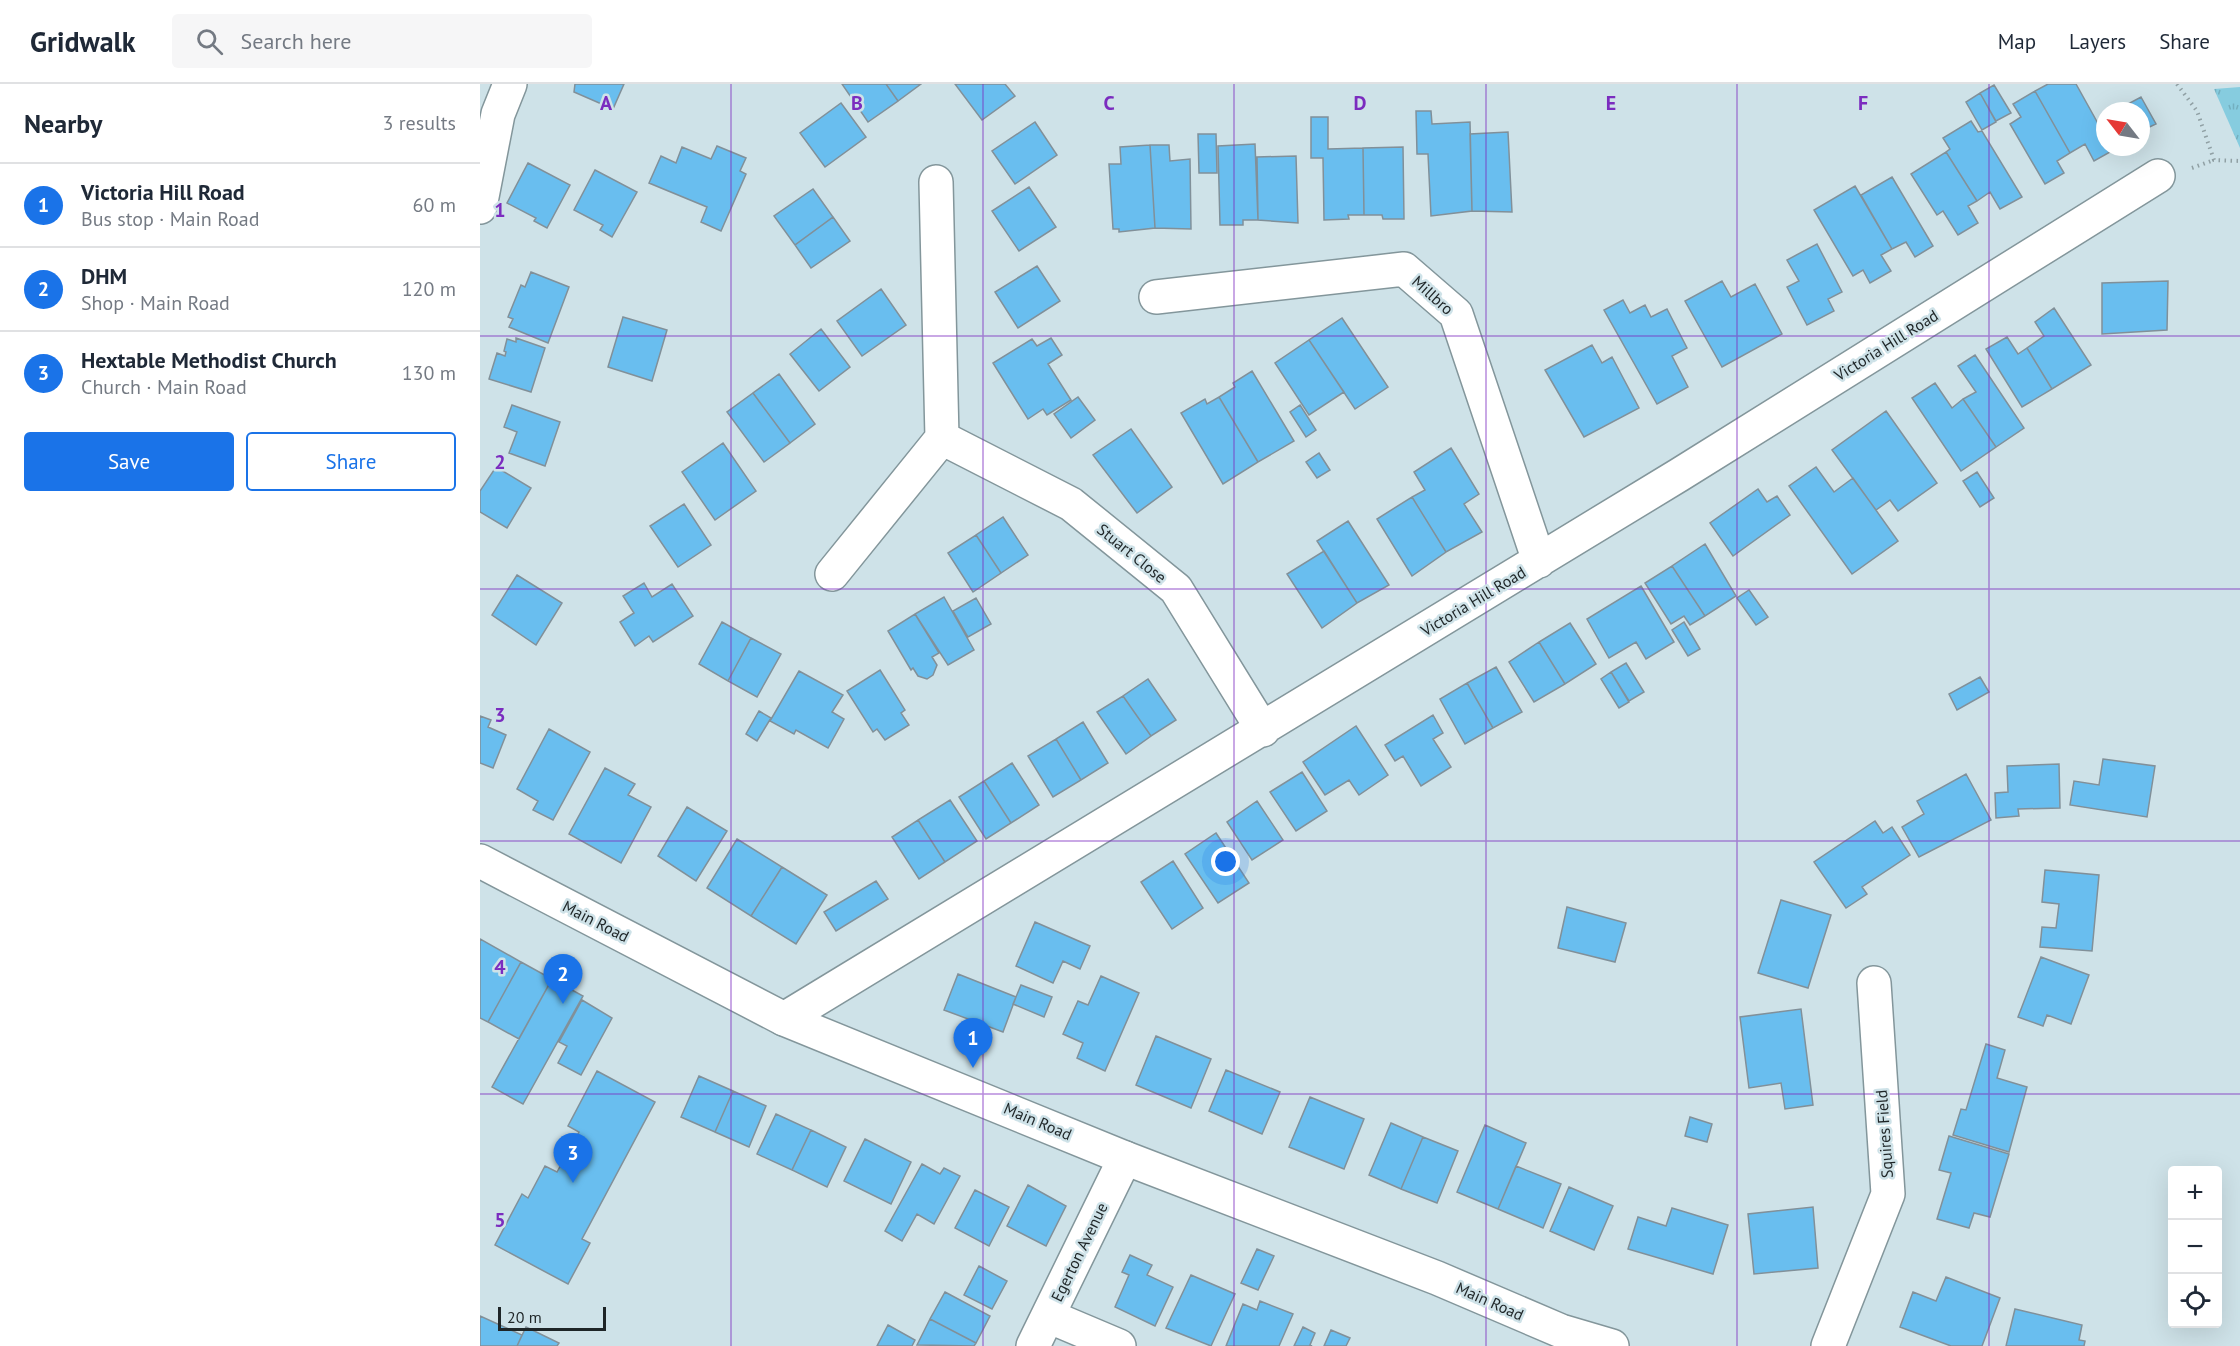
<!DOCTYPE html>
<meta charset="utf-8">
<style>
body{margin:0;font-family:"PT Sans",sans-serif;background:#f6f6f7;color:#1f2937}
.controls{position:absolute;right:18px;bottom:18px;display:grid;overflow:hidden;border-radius:6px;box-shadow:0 6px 24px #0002}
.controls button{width:54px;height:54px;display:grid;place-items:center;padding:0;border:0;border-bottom:2px solid #e0e1e3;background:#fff;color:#1f2937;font:30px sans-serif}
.compass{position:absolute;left:1616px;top:18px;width:54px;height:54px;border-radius:50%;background:#fff;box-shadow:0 6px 24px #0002;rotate:301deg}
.scale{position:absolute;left:18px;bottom:15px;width:108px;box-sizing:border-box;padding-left:6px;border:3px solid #1e2527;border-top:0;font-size:16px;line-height:21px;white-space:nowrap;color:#1e2527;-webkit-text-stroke:4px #cee2e8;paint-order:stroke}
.you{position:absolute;left:746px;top:778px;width:21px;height:21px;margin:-15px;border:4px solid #fff;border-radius:50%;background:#1a73e8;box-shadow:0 0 0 9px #1a73e833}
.badge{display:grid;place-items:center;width:39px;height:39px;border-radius:50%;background:#1a73e8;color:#fff;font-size:20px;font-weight:700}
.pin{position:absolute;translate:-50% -50px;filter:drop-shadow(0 2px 3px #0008)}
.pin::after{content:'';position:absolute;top:32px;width:21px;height:18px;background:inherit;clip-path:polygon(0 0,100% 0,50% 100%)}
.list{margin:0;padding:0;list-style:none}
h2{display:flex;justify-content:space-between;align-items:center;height:78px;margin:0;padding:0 24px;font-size:26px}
h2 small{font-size:20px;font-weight:400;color:#747a83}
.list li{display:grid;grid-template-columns:39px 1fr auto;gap:18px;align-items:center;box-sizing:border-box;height:84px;padding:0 24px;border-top:2px solid #e0e1e3}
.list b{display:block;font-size:22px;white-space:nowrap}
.list p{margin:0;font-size:20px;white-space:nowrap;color:#747a83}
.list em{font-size:20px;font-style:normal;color:#747a83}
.actions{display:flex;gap:12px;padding:18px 24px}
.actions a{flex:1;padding:14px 0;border:2px solid #1a73e8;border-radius:6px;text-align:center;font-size:21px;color:#1a73e8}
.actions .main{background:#1a73e8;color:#fff}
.icon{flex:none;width:33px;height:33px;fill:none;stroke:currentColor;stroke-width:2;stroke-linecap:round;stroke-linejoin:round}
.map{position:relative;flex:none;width:1760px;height:1262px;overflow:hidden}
header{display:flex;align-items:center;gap:36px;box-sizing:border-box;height:84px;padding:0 30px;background:#fff;border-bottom:2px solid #e0e1e3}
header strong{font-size:28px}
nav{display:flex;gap:33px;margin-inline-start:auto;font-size:21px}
.search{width:420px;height:54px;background:#f6f6f7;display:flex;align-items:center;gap:15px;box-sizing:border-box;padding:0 21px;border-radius:6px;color:#747a83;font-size:22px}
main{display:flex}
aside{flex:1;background:#fff}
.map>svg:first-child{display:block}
</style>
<header>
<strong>Gridwalk</strong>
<div class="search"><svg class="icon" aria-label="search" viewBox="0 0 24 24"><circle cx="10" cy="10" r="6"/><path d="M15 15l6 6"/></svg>Search here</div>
<nav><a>Map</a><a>Layers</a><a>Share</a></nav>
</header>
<main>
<aside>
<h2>Nearby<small>3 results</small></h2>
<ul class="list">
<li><span class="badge">1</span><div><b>Victoria Hill Road</b><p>Bus stop · Main Road</p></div><em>60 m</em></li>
<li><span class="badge">2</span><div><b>DHM</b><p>Shop · Main Road</p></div><em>120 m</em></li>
<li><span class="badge">3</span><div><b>Hextable Methodist Church</b><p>Church · Main Road</p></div><em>130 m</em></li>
</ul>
<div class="actions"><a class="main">Save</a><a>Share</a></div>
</aside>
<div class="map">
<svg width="1760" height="1262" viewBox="0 0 1760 1262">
<defs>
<pattern id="grass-tufts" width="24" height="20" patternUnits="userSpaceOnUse" patternTransform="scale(1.5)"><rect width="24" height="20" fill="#86ccdf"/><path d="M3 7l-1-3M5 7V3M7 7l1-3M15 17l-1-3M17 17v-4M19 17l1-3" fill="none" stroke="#73afbf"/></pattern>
</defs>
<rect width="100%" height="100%" fill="#cee2e8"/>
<path fill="url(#grass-tufts)" d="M 1760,3 L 1760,64 L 1734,5 Z"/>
<path fill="#69beef" stroke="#819099" stroke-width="1.5" d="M 95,0 L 144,0 L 133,25 L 94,8 Z
M 362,0 L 406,0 L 418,17 L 388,38 Z
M 406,0 L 441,0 L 418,17 Z
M 475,0 L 525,0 L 535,12 L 502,36 Z
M 1568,0 L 1596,0 L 1620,43 L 1625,40 L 1625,63 L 1639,63 L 1614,77 L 1605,60 L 1590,69 L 1555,7 Z
M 1514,1 L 1531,29 L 1516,37 L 1500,9 Z
M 1555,7 L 1590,69 L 1577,77 L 1584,89 L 1565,100 L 1530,40 L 1541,33 L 1533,20 Z
M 1500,9 L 1516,38 L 1502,46 L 1486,18 Z
M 1661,13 L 1676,40 L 1661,47 L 1661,27 L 1649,27 L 1646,21 Z
M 361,19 L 386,53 L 345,83 L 320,49 Z
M 936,27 L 951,27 L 952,40 L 990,38 L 992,127 L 951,132 L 948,70 L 937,70 Z
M 831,33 L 848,33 L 848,65 L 883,64 L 884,131 L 868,131 L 869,135 L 844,136 L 843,74 L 831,74 Z
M 1491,37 L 1498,48 L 1502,47 L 1542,113 L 1520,125 L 1510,108 L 1497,117 L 1466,68 L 1470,65 L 1463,54 Z
M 555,38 L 577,71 L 535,100 L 512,67 Z
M 1028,48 L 1032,128 L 992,127 L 990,50 Z
M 718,50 L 736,50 L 737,89 L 719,89 Z
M 775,60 L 778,136 L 763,136 L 763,141 L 740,141 L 738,62 Z
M 670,61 L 675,144 L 639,148 L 639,145 L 633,145 L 629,80 L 641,80 L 640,63 Z
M 670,61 L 689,61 L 690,77 L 710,75 L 711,145 L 675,144 Z
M 237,62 L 266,74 L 260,87 L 266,90 L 241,147 L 221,138 L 227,123 L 169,99 L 181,72 L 196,79 L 202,63 L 231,75 Z
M 923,63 L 924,135 L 903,135 L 902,131 L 884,131 L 883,64 Z
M 1466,68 L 1497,117 L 1488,122 L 1498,139 L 1478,151 L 1463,127 L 1457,131 L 1431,90 Z
M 816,72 L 818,139 L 778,136 L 777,73 Z
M 48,79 L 90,101 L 67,144 L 54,137 L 56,134 L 27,119 Z
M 115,86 L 157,108 L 132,153 L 120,146 L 123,141 L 94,126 Z
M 1412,93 L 1453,162 L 1435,173 L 1426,158 L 1412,165 L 1381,111 Z
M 1375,102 L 1412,165 L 1401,171 L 1411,187 L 1390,199 L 1383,186 L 1373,192 L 1334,126 Z
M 549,103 L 576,143 L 539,167 L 512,127 Z
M 333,105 L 353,133 L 315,161 L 294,132 Z
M 353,133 L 370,157 L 331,184 L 315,161 Z
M 1337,160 L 1362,208 L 1348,215 L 1354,227 L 1327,241 L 1307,203 L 1319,197 L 1307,176 Z
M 557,182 L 580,217 L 538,244 L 515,208 Z
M 51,188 L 89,203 L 68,259 L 29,243 L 33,235 L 28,233 L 41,201 L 45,203 Z
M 1242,197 L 1251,213 L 1275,200 L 1302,250 L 1242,283 L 1205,217 Z
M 1688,197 L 1687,246 L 1622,250 L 1622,199 Z
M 401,205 L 426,241 L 382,272 L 357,237 Z
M 1143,216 L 1150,229 L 1165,221 L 1171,233 L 1187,225 L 1207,264 L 1192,272 L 1208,303 L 1177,320 L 1124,226 Z
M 1574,224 L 1611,281 L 1572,305 L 1547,264 L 1564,252 L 1555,238 Z
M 143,233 L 187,246 L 172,297 L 128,283 Z
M 862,234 L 908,303 L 875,325 L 829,256 Z
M 341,245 L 370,283 L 339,307 L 310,270 Z
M 1527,253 L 1538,270 L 1547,264 L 1572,305 L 1542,323 L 1506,265 Z
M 36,254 L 65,264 L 51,308 L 9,295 L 17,269 L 25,272 L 26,268 L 24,267 L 27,255 L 36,258 Z
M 571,254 L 582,271 L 568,280 L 591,316 L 567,331 L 563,325 L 548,335 L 513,279 L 552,255 L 557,262 Z
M 829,256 L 864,308 L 829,331 L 795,279 Z
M 1112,261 L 1122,279 L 1132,273 L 1159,324 L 1104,353 L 1065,286 Z
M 1495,271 L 1544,344 L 1516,363 L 1483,315 L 1496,308 L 1478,282 Z
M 772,287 L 814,357 L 778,378 L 739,313 L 755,303 L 753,299 Z
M 299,290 L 335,340 L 310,359 L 273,309 Z
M 1455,299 L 1472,324 L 1483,315 L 1516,363 L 1481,387 L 1432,314 Z
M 273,309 L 310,359 L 284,378 L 247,328 Z
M 598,313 L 615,336 L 591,354 L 574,330 Z
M 739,313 L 778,378 L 743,400 L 701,329 L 725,315 L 727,320 Z
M 32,321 L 80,338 L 65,382 L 29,369 L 37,348 L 24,343 Z
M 820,321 L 836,346 L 826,353 L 810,328 Z
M 1406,327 L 1457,399 L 1418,427 L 1410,416 L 1396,426 L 1352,366 Z
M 651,345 L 692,403 L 657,429 L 613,371 Z
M 243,359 L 276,407 L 235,436 L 202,388 Z
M 971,364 L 999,410 L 984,420 L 1002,448 L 966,468 L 932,413 L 945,406 L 934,388 Z
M 839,369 L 850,386 L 837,394 L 826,378 Z
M 16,383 L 51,404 L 27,444 L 0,428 L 0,407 Z
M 1336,383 L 1354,408 L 1373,394 L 1418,457 L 1372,490 L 1309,402 Z
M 1497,388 L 1514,414 L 1500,423 L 1483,397 Z
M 1278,405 L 1287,418 L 1297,412 L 1310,431 L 1253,472 L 1230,439 Z
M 932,413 L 966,468 L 932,492 L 897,435 Z
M 204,420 L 231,461 L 198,483 L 170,442 Z
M 523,433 L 548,471 L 521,489 L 496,451 Z
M 868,437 L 909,501 L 877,519 L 837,457 Z
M 496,451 L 521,489 L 493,508 L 468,469 Z
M 1225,460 L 1256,512 L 1225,532 L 1192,482 Z
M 844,467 L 877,519 L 842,544 L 807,490 Z
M 1192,482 L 1225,532 L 1210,541 L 1204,532 L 1191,540 L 1165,499 Z
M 37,491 L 82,519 L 56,561 L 12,531 Z
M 164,499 L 172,513 L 192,500 L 213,532 L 173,558 L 169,552 L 155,562 L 140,538 L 154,529 L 143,512 Z
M 1161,502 L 1194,558 L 1166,575 L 1156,558 L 1129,574 L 1107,535 Z
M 1269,506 L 1288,533 L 1276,541 L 1257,514 Z
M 464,513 L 494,566 L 468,581 L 435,530 Z
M 496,514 L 511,540 L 488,553 L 473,527 Z
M 435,530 L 459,569 L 452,573 L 457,581 L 453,591 L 447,595 L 438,592 L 433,584 L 431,586 L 408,547 Z
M 242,538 L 271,554 L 248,597 L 219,580 Z
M 1204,538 L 1220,565 L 1208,572 L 1192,546 Z
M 1090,539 L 1116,580 L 1085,600 L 1059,558 Z
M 271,554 L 301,570 L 277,613 L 248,597 Z
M 1059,558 L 1085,600 L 1054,618 L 1029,578 Z
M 1146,579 L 1164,608 L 1149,617 L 1131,588 Z
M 1016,583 L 1042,628 L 1013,644 L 987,599 Z
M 400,586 L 425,626 L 421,629 L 429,641 L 405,656 L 397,645 L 393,648 L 367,607 Z
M 319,587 L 363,611 L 352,628 L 364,635 L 348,664 L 316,646 L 314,650 L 290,637 Z
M 1131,588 L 1149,618 L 1139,624 L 1121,595 Z
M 1500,593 L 1509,608 L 1477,626 L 1469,610 Z
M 668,595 L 696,636 L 671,652 L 643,612 Z
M 987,599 L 1013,644 L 985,660 L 960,615 Z
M 643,612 L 671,652 L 646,670 L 617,628 Z
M 279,627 L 291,634 L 277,657 L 266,650 Z
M 953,631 L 963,649 L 953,655 L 971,683 L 941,702 L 923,672 L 915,677 L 905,661 Z
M 0,632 L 11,636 L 8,643 L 26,651 L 13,684 L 0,679 Z
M 603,638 L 628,679 L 601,696 L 576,655 Z
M 876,642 L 908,691 L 879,711 L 869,696 L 845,711 L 823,678 Z
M 69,645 L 110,668 L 73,736 L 53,726 L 58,717 L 37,705 Z
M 576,655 L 601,696 L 573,713 L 548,672 Z
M 1623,675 L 1675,682 L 1667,733 L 1590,721 L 1594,697 L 1619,701 Z
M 532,679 L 559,721 L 531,739 L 504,697 Z
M 1579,680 L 1580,724 L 1538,725 L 1539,732 L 1516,734 L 1515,709 L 1528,708 L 1527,682 Z
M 125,684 L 155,700 L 148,711 L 171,723 L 141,779 L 89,750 Z
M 822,688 L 847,727 L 816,747 L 790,708 Z
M 1486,690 L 1511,736 L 1439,773 L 1422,743 L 1444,730 L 1437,717 Z
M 504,697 L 531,739 L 506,755 L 479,713 Z
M 470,716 L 497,757 L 465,778 L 438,736 Z
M 777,717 L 803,756 L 772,776 L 747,738 Z
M 207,723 L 247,747 L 216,797 L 178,772 Z
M 438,736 L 465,778 L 439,795 L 412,753 Z
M 1395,737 L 1403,749 L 1412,743 L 1430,771 L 1382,803 L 1387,810 L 1366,824 L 1334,778 Z
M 736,749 L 769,799 L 738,819 L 705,770 Z
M 257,755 L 302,783 L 271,832 L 227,804 Z
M 693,777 L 723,824 L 692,845 L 661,798 Z
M 302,783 L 347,811 L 316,860 L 271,832 Z
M 1565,786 L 1619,791 L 1612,867 L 1560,863 L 1562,843 L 1576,844 L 1579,820 L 1562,818 Z
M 396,797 L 408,815 L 356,847 L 344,828 Z
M 1301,816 L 1351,831 L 1328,904 L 1278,889 Z
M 1087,823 L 1146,839 L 1135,878 L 1078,864 Z
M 555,838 L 610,862 L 600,885 L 583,877 L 573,899 L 536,882 Z
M 0,855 L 41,878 L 8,938 L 0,934 Z
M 1561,873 L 1609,891 L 1591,940 L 1567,931 L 1563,942 L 1538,933 Z
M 41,878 L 72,895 L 39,955 L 8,938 Z
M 478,890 L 536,913 L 523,948 L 464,926 Z
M 621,892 L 659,909 L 625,987 L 597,974 L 603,959 L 583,950 L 598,917 L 608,921 Z
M 72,895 L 103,912 L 43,1020 L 12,1003 Z
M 541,901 L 572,913 L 564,933 L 533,920 Z
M 102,916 L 132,934 L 101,991 L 78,979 L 87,962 L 79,958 Z
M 1321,925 L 1333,1021 L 1305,1025 L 1301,999 L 1269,1004 L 1260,933 Z
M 676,952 L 731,975 L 711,1024 L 656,1001 Z
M 1506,960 L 1525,966 L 1517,994 L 1547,1003 L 1529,1068 L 1473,1051 L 1481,1025 L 1486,1026 Z
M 746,986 L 800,1008 L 782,1050 L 729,1027 Z
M 117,987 L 175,1018 L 102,1155 L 110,1159 L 88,1200 L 15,1161 L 42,1110 L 48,1114 L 65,1082 L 77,1088 L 99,1048 L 88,1042 Z
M 219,992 L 253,1007 L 235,1048 L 201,1033 Z
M 253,1007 L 286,1022 L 269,1063 L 235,1048 Z
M 830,1013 L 884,1035 L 864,1085 L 809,1063 Z
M 296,1030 L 331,1046 L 312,1086 L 277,1070 Z
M 1210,1033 L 1232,1040 L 1227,1058 L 1205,1052 Z
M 911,1039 L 943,1053 L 921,1105 L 889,1091 Z
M 1005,1041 L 1046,1059 L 1018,1125 L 977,1108 Z
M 331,1046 L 366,1063 L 347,1103 L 312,1086 Z
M 1469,1052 L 1529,1070 L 1510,1133 L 1494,1129 L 1489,1144 L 1457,1135 L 1471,1089 L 1459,1086 Z
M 943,1053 L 978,1067 L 957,1119 L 921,1105 Z
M 385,1055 L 431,1078 L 411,1120 L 364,1097 Z
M 442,1080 L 460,1090 L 464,1084 L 480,1092 L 454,1140 L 437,1130 L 422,1157 L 405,1147 Z
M 1036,1082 L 1081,1100 L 1063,1144 L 1018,1125 Z
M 548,1101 L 586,1122 L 566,1162 L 527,1142 Z
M 1089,1103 L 1133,1122 L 1114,1166 L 1070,1147 Z
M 495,1106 L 529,1123 L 509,1162 L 475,1144 Z
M 1333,1123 L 1338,1184 L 1274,1190 L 1268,1130 Z
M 1192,1124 L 1248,1141 L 1233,1190 L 1148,1165 L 1158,1133 L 1186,1142 Z
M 777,1165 L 794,1172 L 778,1206 L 761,1199 Z
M 650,1171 L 672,1181 L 667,1191 L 693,1203 L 675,1242 L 635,1223 L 649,1191 L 642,1188 Z
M 499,1182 L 527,1197 L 512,1225 L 484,1211 Z
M 711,1191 L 755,1210 L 731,1262 L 686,1244 Z
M 1466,1193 L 1520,1214 L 1502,1262 L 1471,1262 L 1420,1243 L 1433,1208 L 1456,1217 Z
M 465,1208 L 510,1232 L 496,1259 L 450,1235 Z
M 780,1217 L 813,1230 L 799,1262 L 746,1262 L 763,1220 L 777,1226 Z
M 1535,1225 L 1602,1241 L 1599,1256 L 1605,1257 L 1604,1262 L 1526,1262 Z
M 0,1232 L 42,1251 L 37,1262 L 0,1262 Z
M 450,1235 L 496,1259 L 494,1262 L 437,1261 Z
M 408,1241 L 435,1256 L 432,1262 L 397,1262 Z
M 46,1243 L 79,1259 L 77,1262 L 37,1262 Z
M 823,1243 L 835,1249 L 830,1261 L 832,1262 L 814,1262 Z
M 851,1246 L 870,1254 L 866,1262 L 844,1262 Z"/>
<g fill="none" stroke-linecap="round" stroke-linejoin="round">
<defs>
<path id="minor" d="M 456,98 L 462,354 L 591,420 L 696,505 L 783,646
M 0,123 L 18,30 L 30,0
M 676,213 L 924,185 L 976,230 L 1059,477
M 352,490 L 462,354
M 304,935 L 1199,391 L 1678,92
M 568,1232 L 639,1262
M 553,1262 L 645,1074
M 1348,1262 L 1408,1110 L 1394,899"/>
<path id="major" d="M 0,777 L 304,935 L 645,1074 L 957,1194 L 1081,1247 L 1132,1262"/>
</defs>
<use href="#minor" stroke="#83969b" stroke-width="36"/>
<use href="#major" stroke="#83969b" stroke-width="36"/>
<path stroke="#90a0a4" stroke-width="4" stroke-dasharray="1.5 4.5" stroke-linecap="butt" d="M 1697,0 L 1717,27 L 1734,76 L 1760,77
M 1712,84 L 1734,76"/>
<use href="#minor" stroke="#fff" stroke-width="33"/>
<use href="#major" stroke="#fff" stroke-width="33"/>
</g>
<path fill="none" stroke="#7b2cbf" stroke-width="1.5" stroke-opacity="0.55" d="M 251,0 L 251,1262M 503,0 L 503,1262M 754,0 L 754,1262M 1006,0 L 1006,1262M 1257,0 L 1257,1262M 1509,0 L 1509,1262M 0,252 L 1760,252M 0,505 L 1760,505M 0,757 L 1760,757M 0,1010 L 1760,1010"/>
<g text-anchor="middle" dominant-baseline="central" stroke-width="5" stroke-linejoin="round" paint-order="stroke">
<g font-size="16" fill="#1e2527" stroke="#cee2e8">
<text transform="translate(953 211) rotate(42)">Millbro</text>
<text transform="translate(1406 261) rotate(-32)">Victoria Hill Road</text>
<text transform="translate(652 469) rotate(39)">Stuart Close</text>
<text transform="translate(993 517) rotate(-31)">Victoria Hill Road</text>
<text transform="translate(116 837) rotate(27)">Main Road</text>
<text transform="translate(558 1037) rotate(23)">Main Road</text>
<text transform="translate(1404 1050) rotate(-94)">Squires Field</text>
<text transform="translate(599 1168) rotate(-64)">Egerton Avenue</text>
<text transform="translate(1010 1217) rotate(24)">Main Road</text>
</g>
</g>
<g font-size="20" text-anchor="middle" font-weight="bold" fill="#7b2cbf" stroke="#cee2e8" stroke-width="5" stroke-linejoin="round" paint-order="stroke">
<text x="126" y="26">A</text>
<text x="377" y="26">B</text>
<text x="629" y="26">C</text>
<text x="880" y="26">D</text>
<text x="1131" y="26">E</text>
<text x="1383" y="26">F</text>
<text x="20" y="133">1</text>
<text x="20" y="385">2</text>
<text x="20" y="638">3</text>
<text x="20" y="890">4</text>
<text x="20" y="1143">5</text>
</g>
</svg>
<div class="controls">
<button>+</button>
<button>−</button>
<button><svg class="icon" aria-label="locate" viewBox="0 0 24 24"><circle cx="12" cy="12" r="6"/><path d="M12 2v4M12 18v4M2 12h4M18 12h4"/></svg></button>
</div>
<svg class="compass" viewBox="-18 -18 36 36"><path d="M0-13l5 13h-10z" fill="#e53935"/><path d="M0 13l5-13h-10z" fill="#747a83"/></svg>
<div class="scale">20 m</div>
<div class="you"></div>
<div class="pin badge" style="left:493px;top:984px">1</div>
<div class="pin badge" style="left:83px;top:920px">2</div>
<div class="pin badge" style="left:93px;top:1099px">3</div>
</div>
</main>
